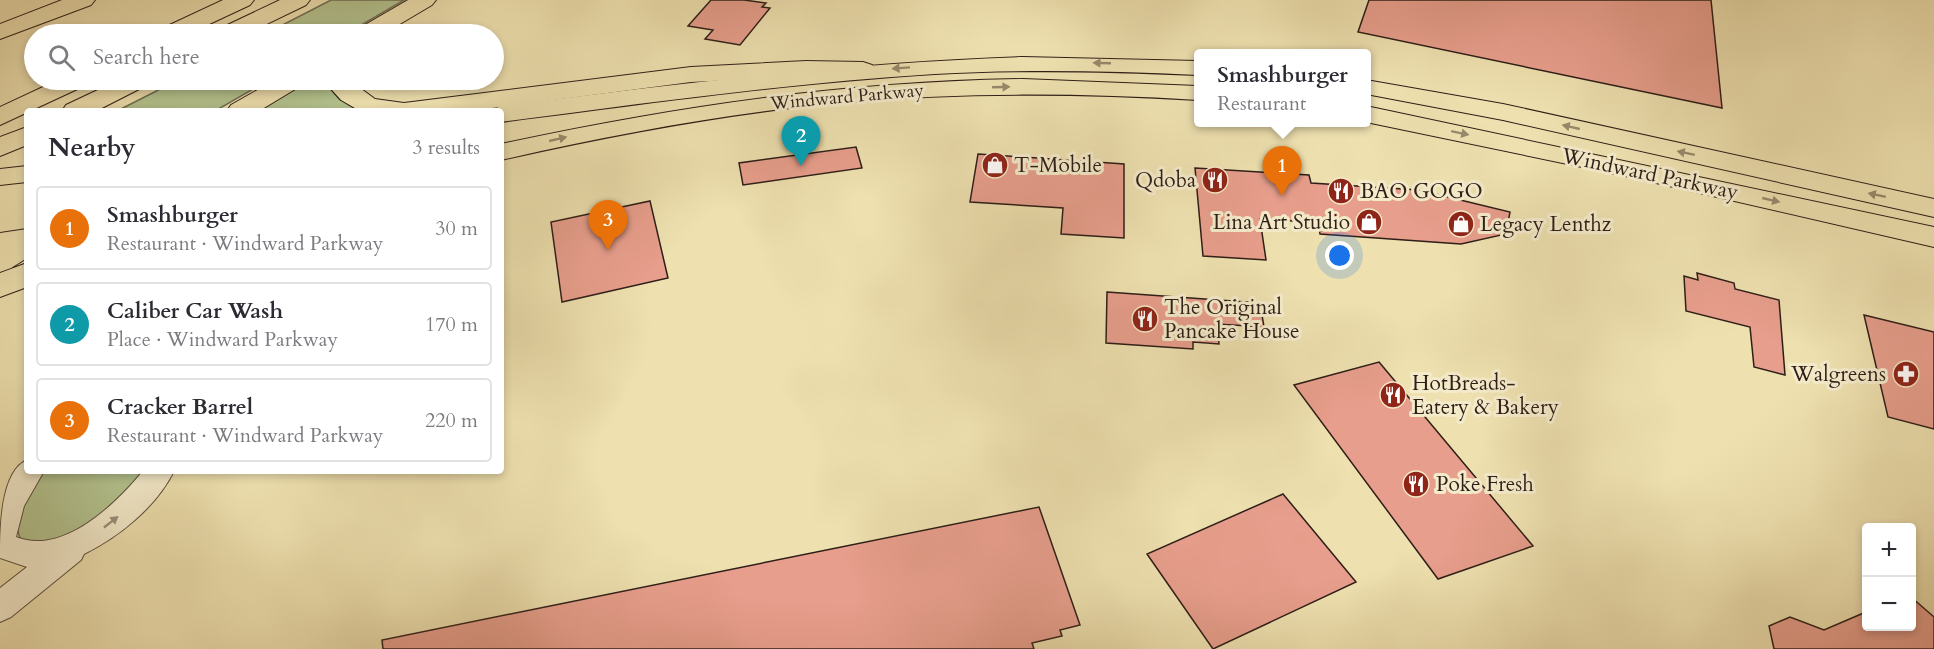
<!DOCTYPE html>
<meta charset="utf-8">
<style>
body{margin:0;font-family:Cardo,serif;background:#f7f7f7;color:#2b2b33}
.controls{position:absolute;right:18px;bottom:18px;display:grid;overflow:hidden;border-radius:6px;box-shadow:0 3px 9px #0003}
.controls button{width:54px;height:54px;display:grid;place-items:center;padding:0;border:0;border-bottom:2px solid #e1e1e2;background:#fff;color:#2b2b33;font:30px sans-serif}
.you{position:absolute;left:1340px;top:256px;width:21px;height:21px;margin:-15px;border:4px solid #fff;border-radius:50%;background:#1a73e8;box-shadow:0 0 0 9px #1a73e833}
.badge{display:grid;place-items:center;width:39px;height:39px;border-radius:50%;background:#8f2418;color:#fff;font-size:20px;font-weight:700}
.pin{position:absolute;translate:-50% -50px;filter:drop-shadow(0 2px 3px #0008)}
.pin::after{content:'';position:absolute;top:32px;width:21px;height:18px;background:inherit;clip-path:polygon(0 0,100% 0,50% 100%)}
.popup{position:absolute;left:1194px;top:49px;width:177px;height:78px;box-sizing:border-box;display:grid;place-content:center;border-radius:6px;background:#fff;filter:drop-shadow(0 2px 4px #0005);font-size:20px;white-space:nowrap;color:#7c7c81}
.popup b{font-size:22px;color:#2b2b33}
.popup::after{content:'';position:absolute;left:50%;top:100%;margin-left:-12px;border:12px solid transparent;border-top-color:#fff}
.list{margin:0;padding:0;list-style:none}
h2{display:flex;justify-content:space-between;align-items:center;height:78px;margin:0;padding:0 24px;font-size:26px}
h2 small{font-size:20px;font-weight:400;color:#7c7c81}
.list li{display:grid;grid-template-columns:39px 1fr auto;gap:18px;align-items:center;box-sizing:border-box;height:84px;margin:0 12px 12px;padding:0 12px;border:2px solid #e1e1e2;border-radius:6px}
.list b{display:block;font-size:22px;white-space:nowrap}
.list p{margin:0;font-size:20px;white-space:nowrap;color:#7c7c81}
.list em{font-size:20px;font-style:normal;color:#7c7c81}
.icon{flex:none;width:33px;height:33px;fill:none;stroke:currentColor;stroke-width:2;stroke-linecap:round;stroke-linejoin:round}
.map{position:relative;flex:none;width:1934px;height:649px;overflow:hidden}
.search{position:absolute;background:#fff;box-shadow:0 3px 9px #0003;left:24px;top:24px;width:480px;height:66px;display:flex;align-items:center;gap:15px;box-sizing:border-box;padding:0 21px;border-radius:33px;color:#7c7c81;font-size:22px}
.panel{position:absolute;background:#fff;box-shadow:0 3px 9px #0003;left:24px;top:108px;width:480px;height:366px;border-radius:6px}
.map>svg:first-child{display:block}
</style>
<div class="map">
<svg width="1934" height="649" viewBox="0 0 1934 649">
<rect width="100%" height="100%" fill="#eee0af"/>
<filter id="stains"><feTurbulence type="fractalNoise" baseFrequency=".00333" numOctaves="4"/><feColorMatrix values="0 0 0 0 .2 0 0 0 0 .09 0 0 0 0 .02 0 0 0 .5 -.17"/></filter>
<radialGradient id="worn" r=".72"><stop offset=".6" stop-color="#630" stop-opacity="0"/><stop offset="1" stop-color="#630" stop-opacity=".3"/></radialGradient>
<path fill="#b3c38f" stroke="#707053" stroke-width="1.5" d="M 331,0 L 404,0 L 346,34 L 265,34 Z
M 178,80 L 269,80 L 215,111 L 117,111 Z
M 307,80 L 323,80 L 339,99 L 359,111 L 254,111 Z
M 43,471 L 148,471 L 88,529 L 42,546 L 21,540 C 9,517 32,490 43,471 Z"/>
<path fill="#e79e8c" stroke="#2d1e17" stroke-width="1.5" d="M 711,0 L 744,0 L 766,3 L 762,7 L 770,8 L 740,45 L 705,39 L 713,30 L 688,26 Z
M 1369,0 L 1711,0 L 1722,108 L 1358,32 Z
M 856,147 L 862,168 L 743,185 L 739,163 Z
M 978,154 L 1124,164 L 1124,238 L 1061,234 L 1063,208 L 970,202 Z
M 1195,168 L 1309,175 L 1311,183 L 1419,190 L 1510,212 L 1506,234 L 1461,244 L 1320,234 L 1319,228 L 1311,228 L 1309,222 L 1260,219 L 1266,260 L 1203,256 Z
M 650,201 L 668,278 L 562,302 L 551,222 Z
M 1697,273 L 1734,283 L 1735,289 L 1779,300 L 1785,375 L 1754,367 L 1750,327 L 1686,311 L 1684,276 L 1698,280 Z
M 1107,292 L 1260,303 L 1264,327 L 1217,324 L 1219,344 L 1193,342 L 1193,349 L 1106,343 Z
M 1864,315 L 1934,332 L 1934,429 L 1888,417 Z
M 1379,362 L 1533,546 L 1438,579 L 1294,385 Z
M 1283,494 L 1356,582 L 1213,649 L 1147,554 Z
M 1039,507 L 1080,625 L 1060,630 L 1062,636 L 1032,643 L 1034,649 L 383,649 L 382,640 Z
M 1911,597 L 1934,617 L 1934,649 L 1774,649 L 1769,626 L 1790,617 L 1824,630 L 1866,612 L 1866,627 L 1911,627 Z"/>
<g fill="none" stroke-linecap="round" stroke-linejoin="round">
<defs>
<path id="minor" d="M 27,460 L 27,471 L 44,471 L 24,506 L 16,537 C 63,556 116,504 143,471 L 174,471 C 156,507 119,537 84,554 L 81,560 L 11,617 L 0,622 L 0,588 L 27,567 L 0,558 C 0,530 0,472 27,460 Z"/>
<path id="major" d="M 1022,57 L 1198,61 L 1198,75 C 1110,71 1023,69 935,74 C 789,83 645,103 501,122 L 501,111 L 490,111 L 501,106 C 675,84 847,63 1022,57 Z
M 1023,79 L 1198,86 L 1198,100 C 1082,93 966,92 849,102 C 732,112 616,134 501,160 L 501,144 C 677,106 843,82 1023,79 Z
M 1366,80 L 1503,104 L 1934,199 L 1934,217 L 1503,120 L 1366,94 Z
M 1366,106 L 1934,227 L 1934,247 L 1630,177 L 1366,122 Z
M 27,166 L 27,182 L 0,185 L 0,169 Z
M 27,229 L 27,249 L 0,253 L 0,233 Z"/>
<path id="highway" d="M 62,0 L 95,0 L 91,5 L 0,39 L 0,24 Z
M 223,0 L 254,0 L 250,5 L 188,34 L 158,34 L 161,29 Z
M 280,0 L 310,0 L 306,5 L 246,34 L 216,34 L 219,29 Z
M 408,0 L 436,0 L 432,5 L 383,34 L 355,34 L 358,29 Z
M 806,61 L 863,62 L 872,65 L 876,70 L 872,75 L 863,78 L 806,76 L 691,82 L 469,111 L 360,111 L 341,100 L 323,80 L 349,80 L 375,99 L 404,103 L 691,67 Z
M 58,80 L 90,80 L 86,85 L 0,125 L 0,107 Z
M 119,80 L 151,80 L 147,85 L 96,111 L 62,111 L 66,105 Z
M 275,80 L 306,80 L 302,85 L 259,111 L 227,111 L 231,105 Z
M 27,127 L 27,145 L 0,156 L 0,137 Z
M 27,233 L 27,258 L 11,268 L 0,272 L 0,246 L 16,236 Z
M 27,263 L 27,287 L 0,297 L 0,273 Z"/>
</defs>
<use href="#minor" stroke="#5d4e3d" stroke-width="2"/>
<use href="#major" stroke="#2d1e17" stroke-width="2"/>
<use href="#highway" stroke="#2d1e17" stroke-width="2"/>
<use href="#minor" fill="#f4ebcb" fill-rule="evenodd"/>
<use href="#major" fill="#eee0af" fill-rule="evenodd"/>
<use href="#highway" fill="#eee0af" fill-rule="evenodd"/>
</g>
<defs><path id="oneway-solid" d="M-6-.8H1V-3.2L6.5 0L1 3.2V.8H-6Z" transform="scale(1.5)"/></defs>
<g fill="#97896b">
<use href="#oneway-solid" transform="translate(1102 63) rotate(-178)"/>
<use href="#oneway-solid" transform="translate(901 68) rotate(176)"/>
<use href="#oneway-solid" transform="translate(1001 87) rotate(-2)"/>
<use href="#oneway-solid" transform="translate(1571 127) rotate(-167)"/>
<use href="#oneway-solid" transform="translate(1460 133) rotate(12)"/>
<use href="#oneway-solid" transform="translate(558 139) rotate(-13)"/>
<use href="#oneway-solid" transform="translate(1686 153) rotate(-168)"/>
<use href="#oneway-solid" transform="translate(1877 195) rotate(-168)"/>
<use href="#oneway-solid" transform="translate(1771 200) rotate(13)"/>
</g>
<use fill="#9a8f7a" href="#oneway-solid" transform="translate(111 522) rotate(-38)"/>
<defs>
<symbol id="shop-disc" viewBox="-11 -11 22 22"><circle r="9.5" fill="#8f2418" stroke="#f4ebcb"/><path d="M-5-2.5h2.3a2.7 3.5 0 0 1 5.4 0H5L5.5 6h-11ZM-1.5-2.5h3a1.5 2.3 0 0 0-3 0Z" fill="#fff"/></symbol>
<symbol id="restaurant-disc" viewBox="-11 -11 22 22"><circle r="9.5" fill="#8f2418" stroke="#f4ebcb"/><path d="M-5-6h1v4h1v-4h1v4h1v-4h1v5L-1.5 .5V6h-2V.5L-5-1ZM5-6V6H3V1.5H1.5Q1.5-4 5-6Z" fill="#fff"/></symbol>
<symbol id="pharmacy-disc" viewBox="-11 -11 22 22"><circle r="9.5" fill="#8f2418" stroke="#f4ebcb"/><path d="M-2-6h4v4h4v4h-4v4h-4v-4h-4v-4h4Z" fill="#fff"/></symbol>
</defs>
<g fill-rule="evenodd">
<use href="#shop-disc" x="980" y="150" width="30" height="30"/>
<use href="#restaurant-disc" x="1200" y="165" width="30" height="30"/>
<use href="#restaurant-disc" x="1326" y="176" width="30" height="30"/>
<use href="#shop-disc" x="1354" y="207" width="30" height="30"/>
<use href="#shop-disc" x="1446" y="209" width="30" height="30"/>
<use href="#restaurant-disc" x="1130" y="304" width="30" height="30"/>
<use href="#pharmacy-disc" x="1891" y="359" width="30" height="30"/>
<use href="#restaurant-disc" x="1378" y="380" width="30" height="30"/>
<use href="#restaurant-disc" x="1401" y="469" width="30" height="30"/>
</g>
<g text-anchor="middle" dominant-baseline="central" stroke-width="6" stroke-linejoin="round" paint-order="stroke">
<g font-size="18" fill="#2d1e17" stroke="#f4ebcb">
<text transform="translate(847 97) rotate(-5)">Windward Parkway</text>
</g>
<g font-size="21" fill="#2d1e17" stroke="#f4ebcb" text-anchor="start">
<text x="1014" y="165">T-Mobile</text>
<text x="1196" y="180" text-anchor="end">Qdoba</text>
<text x="1360" y="191">BAO GOGO</text>
<text x="1350" y="222" text-anchor="end">Lina Art Studio</text>
<text x="1480" y="224">Legacy Lenthz</text>
<text x="1164" y="307">The Original<tspan x="1164" dy="24">Pancake House</tspan></text>
<text x="1886" y="374" text-anchor="end">Walgreens</text>
<text x="1412" y="383">HotBreads-<tspan x="1412" dy="24">Eatery &amp; Bakery</tspan></text>
<text x="1436" y="484">Poke Fresh</text>
</g>
<g font-size="21" fill="#2d1e17" stroke="#f4ebcb">
<text transform="translate(1650 174) rotate(12)">Windward Parkway</text>
</g>
</g>
<rect width="100%" height="100%" filter="url(#stains)"/>
<rect width="100%" height="100%" fill="url(#worn)"/>
</svg>
<div class="controls">
<button>+</button>
<button>−</button>
</div>
<div class="you"></div>
<div class="pin badge" style="left:1282px;top:196px;background:#e8710a">1</div>
<div class="popup"><b>Smashburger</b>Restaurant</div>
<div class="pin badge" style="left:801px;top:166px;background:#0f9aa8">2</div>
<div class="pin badge" style="left:608px;top:250px;background:#e8710a">3</div>
<div class="search"><svg class="icon" aria-label="search" viewBox="0 0 24 24"><circle cx="10" cy="10" r="6"/><path d="M15 15l6 6"/></svg>Search here</div>
<section class="panel">
<h2>Nearby<small>3 results</small></h2>
<ul class="list">
<li><span class="badge" style="background:#e8710a">1</span><div><b>Smashburger</b><p>Restaurant · Windward Parkway</p></div><em>30 m</em></li>
<li><span class="badge" style="background:#0f9aa8">2</span><div><b>Caliber Car Wash</b><p>Place · Windward Parkway</p></div><em>170 m</em></li>
<li><span class="badge" style="background:#e8710a">3</span><div><b>Cracker Barrel</b><p>Restaurant · Windward Parkway</p></div><em>220 m</em></li>
</ul>
</section>
</div>
